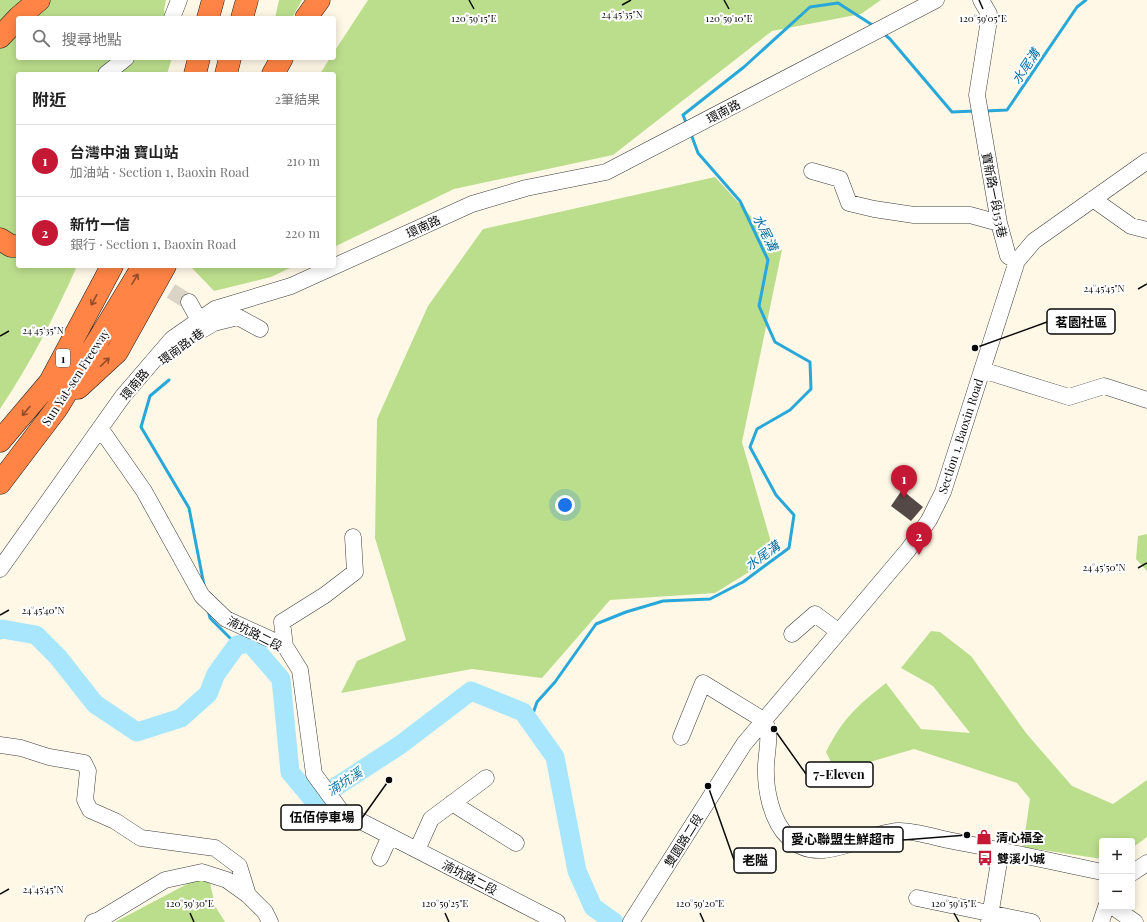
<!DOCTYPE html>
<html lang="zh-TW">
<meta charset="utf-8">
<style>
body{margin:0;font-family:"Playfair Display","Noto Sans TC",serif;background:#f6f6f6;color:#222}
.controls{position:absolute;right:12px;bottom:12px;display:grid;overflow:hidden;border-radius:4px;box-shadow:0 2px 10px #0003}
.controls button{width:36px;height:36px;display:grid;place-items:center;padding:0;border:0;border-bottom:1px solid #e0e0e0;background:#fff;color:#222;font:20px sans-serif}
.you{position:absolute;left:565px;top:505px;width:14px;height:14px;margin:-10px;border:3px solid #fff;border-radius:50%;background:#1a73e8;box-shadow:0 0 0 6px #1a73e833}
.badge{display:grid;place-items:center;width:26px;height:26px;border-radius:50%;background:#c51834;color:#fff;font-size:13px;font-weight:700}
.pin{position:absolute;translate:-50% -33px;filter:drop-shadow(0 1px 2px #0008)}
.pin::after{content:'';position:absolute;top:21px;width:14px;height:12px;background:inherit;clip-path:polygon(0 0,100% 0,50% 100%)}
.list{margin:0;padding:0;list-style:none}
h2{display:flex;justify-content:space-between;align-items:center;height:52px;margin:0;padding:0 16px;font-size:17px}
h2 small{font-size:13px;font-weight:400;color:#767676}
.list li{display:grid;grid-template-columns:26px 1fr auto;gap:12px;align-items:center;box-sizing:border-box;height:72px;padding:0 16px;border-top:1px solid #e0e0e0}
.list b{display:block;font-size:15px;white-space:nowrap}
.list p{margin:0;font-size:13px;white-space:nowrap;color:#767676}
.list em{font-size:13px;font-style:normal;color:#767676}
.icon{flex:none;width:22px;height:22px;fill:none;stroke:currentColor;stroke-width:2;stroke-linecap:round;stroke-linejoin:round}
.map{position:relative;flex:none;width:1147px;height:922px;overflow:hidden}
.search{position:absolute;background:#fff;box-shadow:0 2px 10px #0003;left:16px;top:16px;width:320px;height:44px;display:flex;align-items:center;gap:10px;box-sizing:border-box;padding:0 14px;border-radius:4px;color:#767676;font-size:15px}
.panel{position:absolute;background:#fff;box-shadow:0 2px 10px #0003;left:16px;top:72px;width:320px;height:196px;border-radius:4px}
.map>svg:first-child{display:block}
</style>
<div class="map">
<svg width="1147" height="922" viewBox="0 0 1147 922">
<rect width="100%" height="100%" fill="#fff8e7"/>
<path fill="#bbde8c" d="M 0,0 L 166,0 L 164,10 L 166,18 L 18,18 L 18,58 L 172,58 L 167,74 L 18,74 L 18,266 L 77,266 C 55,316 30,364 0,409 Z
M 279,0 L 302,0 L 292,18 L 275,18 Z
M 368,0 L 881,0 L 861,14 L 772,31 L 613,155 L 454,189 L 334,247 L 334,74 L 320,74 L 330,58 L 334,58 L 334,52 Z
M 715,177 L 782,250 L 742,442 L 775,556 L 715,593 L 610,600 L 542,678 L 472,669 L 341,693 L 357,661 L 406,640 L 375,538 L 377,419 L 428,306 L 483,229 Z
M 194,266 L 294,266 L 271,277 L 214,291 L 192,268 Z
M 1147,534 L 1147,571 L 1136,559 L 1138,536 Z
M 931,631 L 940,632 L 971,656 L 1026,733 L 1072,786 L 1113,804 L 1147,780 L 1147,837 L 1132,848 L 1132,841 L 1102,841 L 1102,859 L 1023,847 L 1030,799 L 1017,783 L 914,749 L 836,772 L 826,752 C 843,718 857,706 886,683 L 921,729 L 970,733 L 933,686 L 901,668 Z
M 208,873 L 215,906 L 225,922 L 115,922 Z"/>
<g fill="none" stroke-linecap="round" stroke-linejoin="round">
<path stroke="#28a7d9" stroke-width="3" d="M 883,33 L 890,39 L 952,112 L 975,111
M 985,111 L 1007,110 L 1077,7 L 1086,0
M 687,125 L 683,115 L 744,67 L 810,7 L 838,3 L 874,26
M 169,380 L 150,396 L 141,427 L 189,508 L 204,585
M 208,610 L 210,618 L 237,645
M 530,722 L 537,702 L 555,682 L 596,624 L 626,612 L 663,601 L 710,599 L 743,582 L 789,548 L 794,515 L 776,495 L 750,447 L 757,429 L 790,410 L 811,389 L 810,362 L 775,342 L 759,306 L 768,260 L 740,201 L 698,153 L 691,134"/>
<path stroke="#a7e6fc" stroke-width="19" d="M 0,630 L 2,629 L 36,635 L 58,657 L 95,704 L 137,732 L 181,718 L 208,694 L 216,674 L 237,645 L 250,643 L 281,679 L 290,772 L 314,801 L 400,745 L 471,691 L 523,712 L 555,757 L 577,871 L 593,907 L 614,922"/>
</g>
<path fill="#544946" d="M 902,490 L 923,507 L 911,521 L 891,506 Z"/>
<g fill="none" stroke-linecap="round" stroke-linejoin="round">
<path stroke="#dad4c6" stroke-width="16" stroke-dasharray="16 8" stroke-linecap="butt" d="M 130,266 L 189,302"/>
<defs>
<path id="minor" d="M 981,0 L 989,14 L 989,20 L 977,95 L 999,223 L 1008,256 L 1017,261
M 172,18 L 179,0
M 106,74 L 126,58
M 812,171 L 840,179 L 849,203 L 874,209 L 914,215 L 970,215 L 999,223
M 1093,199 L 1131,226 L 1147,230
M 189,302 L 199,320
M 195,334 L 214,323 L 238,317 L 260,329
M 982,370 L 1069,397 L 1104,386 L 1147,400
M 100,428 L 144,491 L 202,596 L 226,619 L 285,646 L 300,670 L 314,774 L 341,811 L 557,922
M 0,569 L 123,396 L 172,339 L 215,309 L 291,286 L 472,204 L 526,188 L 606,172 L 936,0
M 792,634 L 815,614 L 839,632
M 285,646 L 282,622 L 325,595 L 355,572 L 353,537
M 765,721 C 771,737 767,748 766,765 C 765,789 771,821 789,838 C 820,868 863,833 898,831 C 912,830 934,837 948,840 C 1000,850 1051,861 1102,872
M 681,737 L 703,683 L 765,721
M 0,745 L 21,748 L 49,757 L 84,763 L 88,771 L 85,800 L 90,810 L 115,821 L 141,838 L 215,848 L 239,866 L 248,895
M 452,803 L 516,843
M 417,850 L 431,819 L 486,778
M 380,858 L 390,836
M 1132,873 L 1147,863
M 917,898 L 1032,922
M 1113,907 L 1135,922
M 93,922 L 99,920 L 165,880 L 202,872 L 227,880 L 248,895 L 265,912 L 270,922
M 631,922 L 744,744 L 908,550 L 929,520 L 943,492 L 1017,261 L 1034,241 L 1147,161
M 989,922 L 1001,850
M 1101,922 L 1106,907"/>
<path id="highway" d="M 208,18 L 213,0
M 242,18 L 247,0
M 306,18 L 319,0
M 0,37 L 19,17 L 39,0
M 195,74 L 199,58
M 226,74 L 230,58
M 273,74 L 282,58
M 0,239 L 11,246 L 18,246
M 78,388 L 117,352 L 165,266
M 0,441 L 50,382 L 112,266
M 0,483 L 57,408 L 143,266"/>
</defs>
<use href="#minor" stroke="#3d3d3d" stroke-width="17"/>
<use href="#highway" stroke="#1b1b1b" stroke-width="23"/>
<use href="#minor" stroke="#fff" stroke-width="16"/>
<use href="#highway" stroke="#ff8445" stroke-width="22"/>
</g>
<defs><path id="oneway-shaft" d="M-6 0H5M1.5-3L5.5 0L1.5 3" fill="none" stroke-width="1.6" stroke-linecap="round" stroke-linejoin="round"/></defs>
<g stroke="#914d2a">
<use href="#oneway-shaft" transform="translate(135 279) rotate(-59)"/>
<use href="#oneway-shaft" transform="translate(94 300) rotate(118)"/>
<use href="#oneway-shaft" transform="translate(105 362) rotate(-44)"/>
<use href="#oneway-shaft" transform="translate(26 411) rotate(130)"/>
</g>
<path fill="none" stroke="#0a0a0a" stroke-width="1.5" d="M 469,0 L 474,9M 724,0 L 729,9M 979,0 L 983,9M 622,5 L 631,0M 1138,289 L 1147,284M 0,336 L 9,331M 1138,568 L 1147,563M 0,615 L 9,610M 0,894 L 9,889M 190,913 L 194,922M 445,913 L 449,922M 700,913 L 704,922M 954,913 L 959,922"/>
<defs>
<symbol id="shop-bare" viewBox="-9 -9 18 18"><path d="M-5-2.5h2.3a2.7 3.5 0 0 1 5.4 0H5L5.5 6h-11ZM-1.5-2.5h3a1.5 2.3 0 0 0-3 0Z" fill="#c51834" stroke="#fff" stroke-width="2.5" paint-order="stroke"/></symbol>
<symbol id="bus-bare" viewBox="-9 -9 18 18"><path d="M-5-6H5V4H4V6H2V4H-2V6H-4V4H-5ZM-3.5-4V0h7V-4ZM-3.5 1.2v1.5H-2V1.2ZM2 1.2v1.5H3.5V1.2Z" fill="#c51834" stroke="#fff" stroke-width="2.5" paint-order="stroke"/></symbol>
</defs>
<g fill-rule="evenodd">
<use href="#shop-bare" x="973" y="826" width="22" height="22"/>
<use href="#bus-bare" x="974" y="847" width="22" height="22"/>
</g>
<g text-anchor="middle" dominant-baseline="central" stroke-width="4" stroke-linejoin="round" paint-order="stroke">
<rect fill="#fff" stroke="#545454" stroke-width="1" x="56" y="349" width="14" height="18" rx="3"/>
<g font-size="11" font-weight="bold" fill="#0a0a0a">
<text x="63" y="358">1</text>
</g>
<g font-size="12" fill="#0a0a0a" stroke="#fff">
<text transform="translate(723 111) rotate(-28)">環南路</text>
<text transform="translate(995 195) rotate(79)">寶新路一段153巷</text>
<text transform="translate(423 226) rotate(-25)">環南路</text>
<text transform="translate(181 346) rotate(-36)">環南路1巷</text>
<text transform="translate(75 377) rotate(-57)">Sun Yat-sen Freeway</text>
<text transform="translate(134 384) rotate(-50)">環南路</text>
<text transform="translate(960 436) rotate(-72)">Section 1, Baoxin Road</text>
<text transform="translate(255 633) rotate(27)">湳坑路二段</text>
<text transform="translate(683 840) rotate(-58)">雙園路二段</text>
<text transform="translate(470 877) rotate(27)">湳坑路二段</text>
</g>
<g font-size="12" font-weight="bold" fill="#0a0a0a" stroke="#fff" text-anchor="start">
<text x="996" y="837">清心福全</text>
<text x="997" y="858">雙溪小城</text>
</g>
<g font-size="13" font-style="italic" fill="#0a73a5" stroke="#fff">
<text transform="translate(1025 66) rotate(-56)">水尾溝</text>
<text transform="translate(766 232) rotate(64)">水尾溝</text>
<text transform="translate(762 555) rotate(-36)">水尾溝</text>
<text transform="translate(344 781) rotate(-33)">湳坑溪</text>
</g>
</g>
<g font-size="10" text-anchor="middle" fill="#0a0a0a" stroke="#fff" stroke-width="4" stroke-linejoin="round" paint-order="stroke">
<text x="622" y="18">24°45'35"N</text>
<text x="474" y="22">120°59'15"E</text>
<text x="729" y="22">120°59'10"E</text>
<text x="983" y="22">120°59'05"E</text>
<text x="1104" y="292">24°45'45"N</text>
<text x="43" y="334">24°45'35"N</text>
<text x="1104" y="571">24°45'50"N</text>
<text x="43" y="614">24°45'40"N</text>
<text x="43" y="893">24°45'45"N</text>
<text x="190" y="907">120°59'30"E</text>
<text x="445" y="907">120°59'25"E</text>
<text x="700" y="907">120°59'20"E</text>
<text x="954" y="907">120°59'15"E</text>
</g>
<path fill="none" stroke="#0a0a0a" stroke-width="1.5" d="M975 348L1047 322M774 729L806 774M389 780L362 818M967 835L903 840M708 786L734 860"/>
<g fill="#0a0a0a" stroke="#fff" stroke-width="1.5">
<circle cx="975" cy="348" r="4"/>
<circle cx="774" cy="729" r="4"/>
<circle cx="389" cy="780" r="4"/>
<circle cx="967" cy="835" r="4"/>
<circle cx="708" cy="786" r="4"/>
</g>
<g fill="#fff" stroke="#0a0a0a" stroke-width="1.5">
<rect x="1047" y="309" width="68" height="25" rx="4"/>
<rect x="806" y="762" width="67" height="25" rx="4"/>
<rect x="281" y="805" width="81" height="25" rx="4"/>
<rect x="783" y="827" width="120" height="25" rx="4"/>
<rect x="734" y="848" width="42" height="25" rx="4"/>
</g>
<g font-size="13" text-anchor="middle" font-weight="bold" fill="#0a0a0a">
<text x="1081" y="327">茗園社區</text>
<text x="839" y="779">7-Eleven</text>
<text x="322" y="822">伍佰停車場</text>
<text x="843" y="844">愛心聯盟生鮮超市</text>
<text x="755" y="865">老隘</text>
</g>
</svg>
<div class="controls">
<button>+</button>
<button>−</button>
</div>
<div class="you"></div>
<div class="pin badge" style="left:904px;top:498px">1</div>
<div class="pin badge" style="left:919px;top:555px">2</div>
<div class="search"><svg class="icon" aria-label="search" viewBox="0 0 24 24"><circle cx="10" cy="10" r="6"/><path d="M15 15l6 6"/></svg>搜尋地點</div>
<section class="panel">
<h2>附近<small>2筆結果</small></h2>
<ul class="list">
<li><span class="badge">1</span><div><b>台灣中油 寶山站</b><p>加油站 · Section 1, Baoxin Road</p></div><em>210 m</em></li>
<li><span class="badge">2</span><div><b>新竹一信</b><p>銀行 · Section 1, Baoxin Road</p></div><em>220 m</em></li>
</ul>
</section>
</div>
